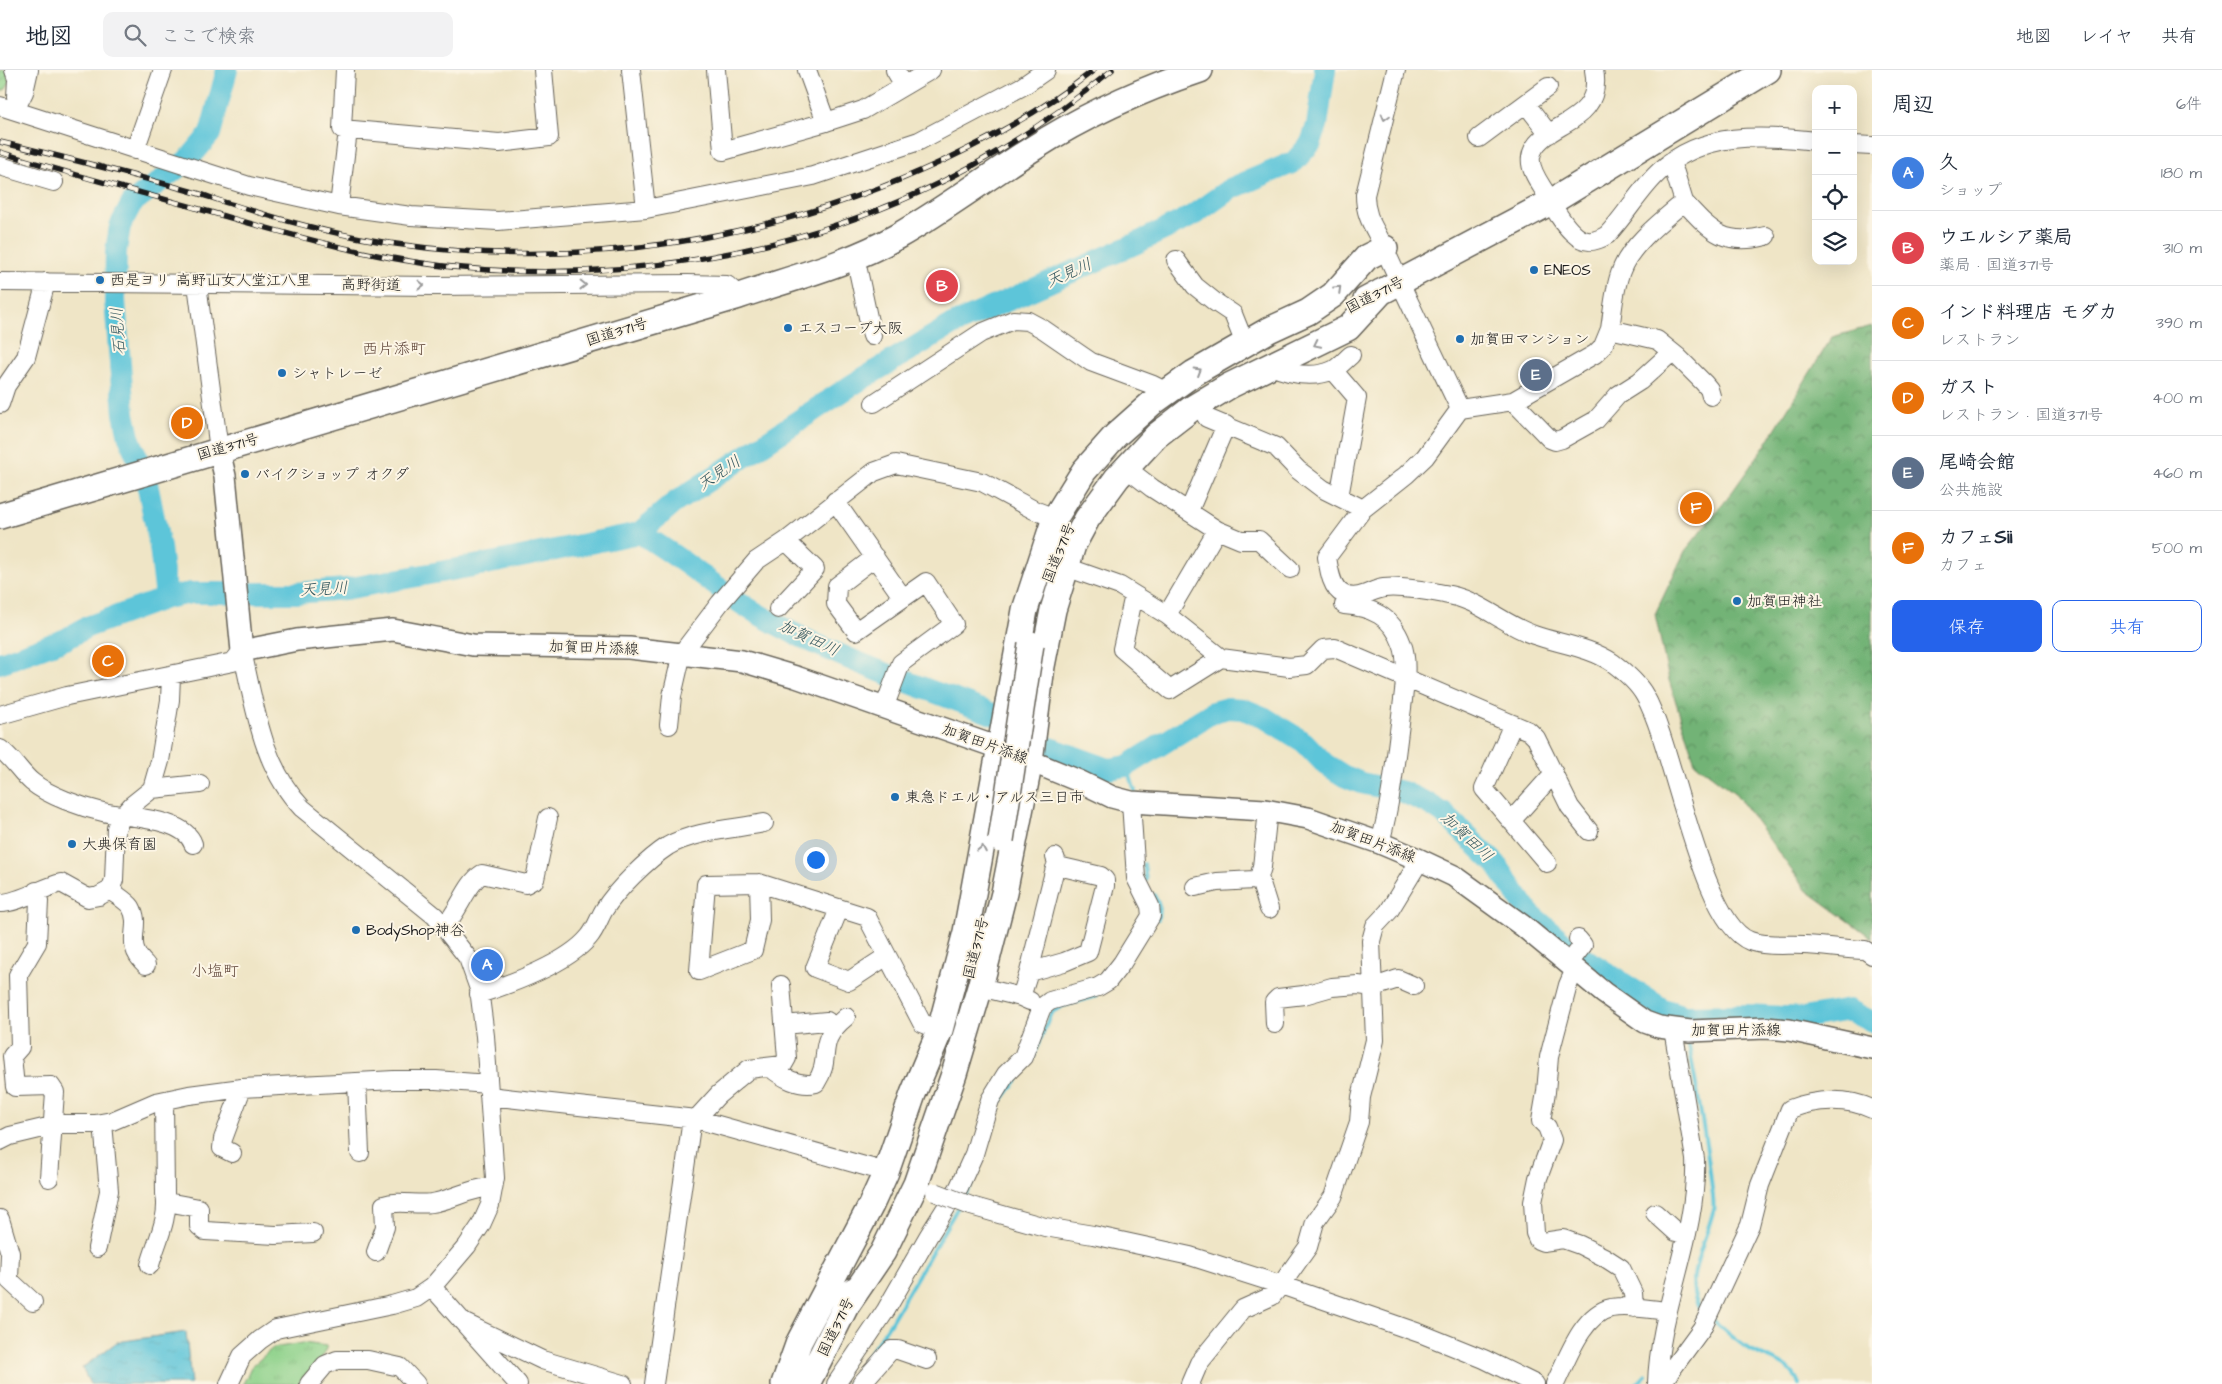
<!DOCTYPE html>
<html lang="ja">
<meta charset="utf-8">
<style>
body{margin:0;font-family:"Architects Daughter","Klee One",sans-serif;background:#f2f2f3;color:#1f2937}
.controls{position:absolute;right:15px;top:15px;display:grid;overflow:hidden;border-radius:10px;box-shadow:0 5px 20px #0002}
.controls button{width:45px;height:45px;display:grid;place-items:center;padding:0;border:0;border-bottom:1px solid #e0e1e3;background:#fff;color:#1f2937;font:25px sans-serif}
.you{position:absolute;left:815px;top:789px;width:18px;height:18px;margin:-12px;border:4px solid #fff;border-radius:50%;background:#1a73e8;box-shadow:0 0 0 8px #1a73e833}
.badge{display:grid;place-items:center;width:32px;height:32px;border-radius:50%;background:#2563eb;color:#fff;font-size:16px;font-weight:700}
.pin{position:absolute;translate:-50% -50%;border:2px solid #fff;box-shadow:0 1px 5px #0006}
.list{margin:0;padding:0;list-style:none}
h2{display:flex;justify-content:space-between;align-items:center;height:65px;margin:0;padding:0 20px;font-size:21px}
h2 small{font-size:16px;font-weight:400;color:#747a83}
.list li{display:grid;grid-template-columns:32px 1fr auto;gap:15px;align-items:center;box-sizing:border-box;height:75px;padding:0 20px;border-top:1px solid #e0e1e3}
.list b{display:block;font-size:19px;white-space:nowrap}
.list p{margin:0;font-size:16px;white-space:nowrap;color:#747a83}
.list em{font-size:16px;font-style:normal;color:#747a83}
.actions{display:flex;gap:10px;padding:15px 20px}
.actions a{flex:1;padding:11px 0;border:1px solid #2563eb;border-radius:10px;text-align:center;font-size:18px;color:#2563eb}
.actions .main{background:#2563eb;color:#fff}
.icon{flex:none;width:28px;height:28px;fill:none;stroke:currentColor;stroke-width:2;stroke-linecap:round;stroke-linejoin:round}
.map{position:relative;flex:none;width:1872px;height:1314px;overflow:hidden}
header{display:flex;align-items:center;gap:30px;box-sizing:border-box;height:70px;padding:0 25px;background:#fff;border-bottom:1px solid #e0e1e3}
header strong{font-size:24px}
nav{display:flex;gap:28px;margin-inline-start:auto;font-size:18px}
.search{width:350px;height:45px;background:#f2f2f3;display:flex;align-items:center;gap:12px;box-sizing:border-box;padding:0 18px;border-radius:10px;color:#747a83;font-size:19px}
main{display:flex}
aside{flex:1;background:#fff}
.map>svg:first-child{display:block}
</style>
<header>
<strong>地図</strong>
<div class="search"><svg class="icon" aria-label="search" viewBox="0 0 24 24"><circle cx="10" cy="10" r="6"/><path d="M15 15l6 6"/></svg>ここで検索</div>
<nav><a>地図</a><a>レイヤ</a><a>共有</a></nav>
</header>
<main>
<div class="map">
<svg width="1872" height="1314" viewBox="0 0 1872 1314">
<defs>
<pattern id="forest-crowns" width="20" height="18" patternUnits="userSpaceOnUse" patternTransform="scale(1.25)"><rect width="20" height="18" fill="#72b376"/><path d="M2 6a3 3 0 1 1 6 0M12 15a3 3 0 1 1 6 0" fill="none" stroke="#5d9160"/></pattern>
<pattern id="park-tufts" width="24" height="20" patternUnits="userSpaceOnUse" patternTransform="scale(1.25)"><rect width="24" height="20" fill="#8dd18a"/><path d="M3 7l-1-3M5 7V3M7 7l1-3M15 17l-1-3M17 17v-4M19 17l1-3" fill="none" stroke="#79b376"/></pattern>
<pattern id="garden-furrows" width="10" height="10" patternUnits="userSpaceOnUse" patternTransform="scale(1.25)"><rect width="10" height="10" fill="#8dd18a"/><path d="M-1 1l2-2M0 10L10 0M9 11l2-2" fill="none" stroke="#79b376"/></pattern>
<pattern id="water-ripples" width="26" height="14" patternUnits="userSpaceOnUse" patternTransform="scale(1.25)"><rect width="26" height="14" fill="#5dc5d9"/><path d="M2 4q2-2 4 0t4 0M15 11q2-2 4 0t4 0" fill="none" stroke="#50a9ba"/></pattern>
</defs>
<rect width="100%" height="100%" fill="#fcf5e5"/>
<filter id="ink" filterUnits="userSpaceOnUse"><feTurbulence type="fractalNoise" baseFrequency=".02" numOctaves="2"/><feDisplacementMap in="SourceGraphic" scale="10" xChannelSelector="R" yChannelSelector="G"/><feConvolveMatrix kernelMatrix="1 2 1 2 8 2 1 2 1" color-interpolation-filters="sRGB"/></filter>
<filter id="wash" filterUnits="userSpaceOnUse"><feTurbulence type="fractalNoise" baseFrequency=".0096" numOctaves="4" result="noise"/><feDisplacementMap in="SourceGraphic" scale="20" xChannelSelector="R" yChannelSelector="G"/><feGaussianBlur stdDeviation="1.12" result="paint"/><feColorMatrix in="noise" values="0 0 0 0 0 0 0 0 0 0 0 0 0 0 0 0 0 1.4 0 .05"/><feComposite in="paint" operator="in"/></filter>
<g filter="url(#wash)">
<rect width="100%" height="100%" fill="#efe5c6"/>
<path fill="url(#forest-crowns)" stroke="#476849" d="M 1872,256 L 1872,868 L 1806,820 L 1736,724 L 1695,693 L 1669,610 L 1655,544 L 1685,481 L 1727,429 L 1764,377 L 1832,267 Z"/>
<path fill="url(#park-tufts)" stroke="#547653" d="M 303,1273 L 327,1276 L 321,1290 L 300,1314 L 243,1314 L 251,1297 L 273,1278 Z"/>
<path fill="url(#garden-furrows)" stroke="#547653" d="M 0,0 L 5,0 L 8,3 L 9,14 L 6,19 L 0,22 Z"/>
<path fill="url(#water-ripples)" stroke="#3c707a" d="M 186,1262 L 191,1314 L 90,1314 L 82,1298 L 117,1272 Z"/>
<g fill="none" stroke-linecap="round" stroke-linejoin="round">
<path stroke="#5dc5d9" stroke-width="4" d="M 1127,696 L 1135,721
M 1144,794 L 1146,810
M 1154,825 L 1159,835 L 1158,849
M 1684,946 L 1685,951
M 1689,976 C 1697,1021 1706,1066 1711,1111 C 1712,1121 1715,1133 1713,1142 C 1707,1169 1678,1220 1704,1242
M 989,1064 L 999,1033 L 1032,990 L 1051,943 L 1062,936 L 1096,926
M 963,1129 L 972,1113 L 978,1094
M 1711,1248 C 1723,1259 1734,1269 1747,1278 C 1766,1290 1791,1291 1799,1314
M 849,1314 L 889,1255 L 958,1137
M 1637,1314 L 1646,1305"/>
<path stroke="#5dc5d9" stroke-width="22" d="M 639,463 C 678,485 711,514 748,538 C 821,583 915,614 995,645
M 166,528 L 160,477 L 147,413 L 129,367 L 124,344 L 115,230 L 116,181 L 120,156 L 132,133 L 189,89 L 210,64 L 227,0
M 0,593 L 66,569 L 87,557 L 166,528 L 191,523 L 296,523 L 345,519 L 496,492 L 639,463 L 674,433 L 732,395 L 852,315 L 950,256 L 1137,173 L 1192,146 L 1230,119 L 1294,92 L 1311,73 L 1317,55 L 1325,0
M 1048,677 L 1109,699 L 1127,696 L 1213,642 L 1228,638 L 1243,639 L 1265,648 L 1304,672 L 1325,694 L 1344,706 L 1361,713 L 1403,722 L 1427,733 L 1443,743 L 1496,794 L 1530,844 L 1576,883 L 1663,939 L 1684,946 L 1746,945 L 1803,948 L 1849,940 L 1872,952"/>
</g>
</g>
<g filter="url(#ink)">
<g fill="none" stroke-linecap="round" stroke-linejoin="round">
<defs>
<path id="minor" d="M 14,0 L 17,9 L 16,27
M 345,0 L 342,59 L 499,73 L 549,67 L 543,0
M 631,0 L 646,139
M 716,0 L 723,81 L 826,52 L 863,40 L 931,0
M 807,0 L 826,52
M 895,0 L 904,15
M 1396,0 L 1365,125 C 1365,150 1377,160 1386,182 C 1410,235 1435,287 1460,339 L 1425,387 L 1406,405 L 1363,439 L 1327,487 C 1329,499 1331,518 1343,524 C 1357,532 1370,520 1384,518 C 1400,516 1428,521 1444,524 C 1479,529 1502,554 1534,565 C 1560,574 1590,577 1613,593 C 1625,602 1638,613 1645,626 C 1674,676 1701,853 1750,871 C 1767,877 1787,874 1804,875 C 1824,876 1844,879 1865,880 L 1872,885
M 1594,0 C 1605,57 1536,52 1531,87 C 1529,99 1539,112 1545,122 C 1553,136 1561,152 1573,163 C 1584,174 1594,173 1607,165 C 1626,145 1640,119 1660,101 C 1703,61 1762,65 1816,71
M 1526,34 L 1549,64
M 0,36 L 249,116 L 339,136 L 411,146 L 498,151 L 646,139 L 813,106 L 919,71 L 1023,16 L 1046,0
M 15,40 L 24,22 L 29,0
M 1479,68 L 1548,17
M 1853,75 L 1872,76
M 135,80 L 163,0
M 1670,92 L 1675,103 L 1684,132 C 1664,149 1630,175 1621,201 C 1614,219 1613,240 1610,259 L 1657,270 L 1678,287 L 1704,313 L 1709,319 L 1711,326
M 0,96 L 54,112
M 1684,132 C 1710,160 1723,177 1766,166
M 339,136 L 348,60
M 855,186 L 872,266
M 1176,190 L 1195,216 L 1215,232 L 1233,244 L 1245,274
M 0,212 L 436,216 L 688,214 L 727,215 L 739,226
M 197,214 L 219,380
M 1271,296 C 1290,304 1313,309 1333,300 C 1339,297 1345,290 1351,285
M 1333,300 L 1357,328 L 1339,427
M 1513,331 L 1550,369 L 1555,371 L 1562,369 L 1596,350 L 1618,325 L 1640,311 L 1672,282
M 874,333 L 981,263 L 1013,250 L 1028,251 L 1043,259 L 1091,292 L 1153,315 L 1167,322
M 0,334 L 6,316 L 26,287 L 46,212
M 1199,334 L 1207,348 L 1276,377 L 1298,400 L 1323,419 L 1363,439
M 1460,339 L 1513,331 L 1595,284 L 1603,276 L 1610,259
M 1126,398 L 1152,418 L 1217,460 L 1241,470 L 1259,470 L 1290,499
M 835,431 L 903,528
M 1189,441 L 1226,355
M 875,487 L 837,516 L 836,534 L 856,561 L 926,512 L 954,554 L 901,593 L 884,638
M 1066,497 L 1120,516 L 1167,545 L 1221,588 L 1289,597 L 1307,595 L 1323,579 L 1335,578 L 1529,661 L 1536,668 L 1570,737 L 1589,761
M 1134,525 L 1122,579 L 1170,620 L 1221,588
M 1344,535 C 1371,537 1392,546 1402,574 C 1409,591 1404,620 1402,638 C 1396,683 1392,729 1380,773
M 778,539 L 815,499 L 786,471
M 1167,545 L 1217,460
M 0,645 L 67,626 L 233,592 L 242,581
M 1513,654 L 1484,719 L 1547,793
M 669,655 L 672,626 L 682,583 L 720,533 L 756,491 L 786,471 L 874,402 L 896,394 L 982,412 L 1034,440 L 1055,448
M 0,679 C 13,688 20,702 32,712 C 49,726 81,737 103,742 C 126,748 184,747 193,774
M 152,719 L 200,714
M 1268,740 L 1262,797 L 1259,807 L 1269,839
M 1511,751 L 1554,703
M 759,813 L 760,850 L 753,880 L 699,901 L 706,814 L 759,813 L 867,847 L 922,953 L 940,960
M 1195,817 L 1217,812 L 1254,810 L 1259,807
M 110,820 C 116,825 127,831 131,837 C 143,858 122,873 146,895
M 36,821 L 39,831 L 37,873 L 18,905 L 20,977 L 12,986 L 15,1017 L 51,1016 L 55,1022 L 49,1108
M 0,833 C 16,834 44,817 61,813 L 88,828 L 99,826 L 110,820 L 114,810 L 116,758 L 123,745 L 132,735 L 152,719 L 160,691 L 170,630 L 171,606
M 839,839 L 815,898 L 849,911 L 887,886
M 444,856 C 459,842 466,814 482,804 L 526,814 L 535,809 L 548,748
M 1569,893 L 1583,875 L 1578,869
M 1575,899 L 1568,915 L 1549,987 L 1546,1022 L 1541,1051 L 1547,1057 L 1552,1070 L 1538,1108 L 1533,1132 L 1535,1163 L 1538,1170 L 1543,1172 L 1563,1169 L 1580,1175 L 1604,1187 L 1621,1198 L 1633,1223 L 1634,1238
M 1029,902 L 1064,892 L 1088,882 L 1105,816 L 1105,810 L 1101,806 L 1058,796
M 980,917 L 1021,927 L 1030,931
M 479,924 C 511,914 568,893 589,867 C 596,859 599,848 604,840 C 616,820 648,789 668,776 C 693,761 734,759 764,753
M 1021,927 L 1029,902 L 1055,798 L 1058,796 L 1055,787
M 1275,954 L 1274,932 L 1278,928 L 1304,925 L 1332,917 L 1358,915 L 1374,917 L 1398,909 L 1414,916
M 784,955 L 827,951
M 770,997 C 782,1008 800,1017 816,1013 C 834,986 813,974 846,947
M 357,1012 L 360,1083
M 489,1026 L 696,1049 L 886,1102
M 696,1049 L 718,1025 L 749,999 L 783,995 L 787,988 L 781,915
M 0,1071 L 10,1066 L 60,1054 L 95,1054 L 112,1051 L 156,1032 L 189,1025 L 242,1018 L 394,1010 L 436,1010 L 488,1014
M 232,1083 L 222,1078 L 223,1069 L 242,1018
M 167,1132 L 199,1138 L 199,1156 L 205,1161 L 276,1165 L 313,1163
M 971,1136 L 1045,1157 L 1093,1165 L 1190,1186 L 1281,1215 L 1422,1264 L 1484,1289 L 1535,1314
M 1655,1143 L 1676,1162 L 1687,1164
M 0,1149 L 10,1183 L 9,1210 L 33,1232
M 97,1178 L 109,1121 L 103,1053
M 376,1182 L 385,1157 L 384,1135 C 401,1129 420,1137 437,1132 C 458,1127 471,1118 493,1117
M 150,1195 C 156,1172 170,1148 165,1124 L 164,1031
M 432,1217 L 518,1314
M 465,1253 L 542,1290 L 623,1314
M 229,1314 L 242,1286 L 260,1270 L 276,1259 L 392,1235 L 416,1228 L 432,1217 L 467,1176 L 481,1155 L 490,1135 L 495,1108 L 485,966 L 479,919 L 468,888 L 435,846 L 302,738 C 262,696 255,637 242,581
M 309,1314 L 325,1295 L 337,1290 L 368,1290 L 400,1297 L 416,1314
M 654,1314 L 692,1049
M 836,1314 L 886,1240 L 929,1165 L 959,1117 L 974,1084 L 990,1030 L 1006,1004 L 1023,987 L 1042,937 L 1050,931 L 1098,917 L 1108,911 L 1122,893 L 1151,846 L 1150,836 L 1136,808 L 1131,732
M 861,1314 L 891,1280 L 898,1280 L 927,1290
M 1190,1314 L 1199,1293 L 1243,1239 L 1272,1226 L 1281,1215 L 1308,1177 L 1315,1152 L 1333,1127 L 1359,1052 L 1361,1027 L 1375,970 L 1371,871 L 1375,856 L 1389,841 L 1420,790
M 1555,1314 C 1567,1290 1582,1244 1611,1238 C 1629,1235 1649,1239 1666,1241
M 1657,1314 C 1659,1237 1698,1165 1695,1089 L 1673,959
M 1661,1314 L 1702,1258 L 1750,1155 L 1760,1115 L 1790,1039 C 1816,1029 1846,1027 1872,1039"/>
<path id="major" d="M 219,380 L 225,406 L 242,581 L 297,570 L 393,560 L 473,575 L 629,578 L 742,591 L 796,607 L 999,678 L 1079,711 L 1112,727 L 1131,732 L 1265,740 L 1308,748 L 1380,773 L 1420,790 L 1454,806 L 1523,856 L 1604,923 L 1645,952 L 1659,957 L 1690,961 L 1766,958 L 1789,960 L 1872,978"/>
<path id="highway" d="M 1366,230 L 1551,132 L 1768,0
M 0,446 L 739,226 C 792,208 849,194 898,166 C 944,140 987,107 1032,79 C 1085,45 1140,20 1200,0
M 847,1235 L 883,1182 L 916,1114 L 954,1004 L 980,917 L 1004,823 L 1030,691 L 1042,596 L 1053,540 L 1073,475 L 1087,449 L 1117,408 L 1156,366 L 1191,339 L 1229,316 L 1348,258 L 1381,222
M 784,1314 L 799,1272 L 871,1135 L 886,1102 L 913,1024 L 940,960 L 966,862 L 1025,540 L 1055,448 L 1084,401 L 1116,365 L 1152,333 L 1194,303 L 1269,260 L 1308,242 L 1333,225 L 1367,187 L 1385,178
M 807,1314 L 854,1220"/>
</defs>
<use href="#minor" stroke="#666258" stroke-width="20"/>
<use href="#major" stroke="#666258" stroke-width="24"/>
<use href="#highway" stroke="#666258" stroke-width="28"/>
<use href="#minor" stroke="#fff" stroke-width="18"/>
<use href="#major" stroke="#fff" stroke-width="21"/>
<use href="#highway" stroke="#fff" stroke-width="25"/>
<defs>
<path id="rail" d="M 0,72 C 63,87 127,103 190,121 C 205,125 219,131 234,135 C 287,152 341,166 396,174 C 584,201 775,170 947,89 C 999,64 1049,36 1094,0
M 0,82 C 66,103 132,120 199,139 C 285,163 373,190 463,198 C 615,212 779,186 918,123 C 987,92 1054,48 1112,0"/>
</defs>
<use href="#rail" stroke="#1c1c1c" stroke-width="5.5"/>
<use href="#rail" stroke="#fcf5e5" stroke-width="4" stroke-dasharray="11" stroke-linecap="butt"/>
<defs>
<path id="minor-bridge" d="M 935,1122 L 971,1136"/>
<path id="highway-bridge" d="M 1001,770 L 1031,574"/>
</defs>
<use href="#minor-bridge" stroke="#666258" stroke-width="20" stroke-linecap="butt"/>
<use href="#highway-bridge" stroke="#666258" stroke-width="28" stroke-linecap="butt"/>
<use href="#minor-bridge" stroke="#fff" stroke-width="18"/>
<use href="#highway-bridge" stroke="#fff" stroke-width="25"/>
</g>
<defs><path id="oneway-chevron" d="M-2-3.5L2.5 0L-2 3.5" fill="none" stroke-width="1.6" stroke-linecap="round" stroke-linejoin="round" transform="scale(1.25)"/></defs>
<g stroke="#999">
<use href="#oneway-chevron" transform="translate(1385 47) rotate(105)"/>
<use href="#oneway-chevron" transform="translate(421 215) rotate(1)"/>
<use href="#oneway-chevron" transform="translate(583 215) rotate(1)"/>
<use href="#oneway-chevron" transform="translate(1338 219) rotate(-44)"/>
<use href="#oneway-chevron" transform="translate(1317 274) rotate(154)"/>
<use href="#oneway-chevron" transform="translate(1198 301) rotate(-31)"/>
<use href="#oneway-chevron" transform="translate(982 779) rotate(-79)"/>
</g>
</g>
<g fill="#1f6fb2" stroke="#fcf5e5" stroke-width="2">
<circle cx="1534" cy="200" r="5"/>
<circle cx="100" cy="210" r="5"/>
<circle cx="788" cy="258" r="5"/>
<circle cx="1460" cy="269" r="5"/>
<circle cx="282" cy="303" r="5"/>
<circle cx="245" cy="404" r="5"/>
<circle cx="1737" cy="531" r="5"/>
<circle cx="895" cy="727" r="5"/>
<circle cx="72" cy="774" r="5"/>
<circle cx="356" cy="860" r="5"/>
</g>
<g text-anchor="middle" dominant-baseline="central" stroke-width="4" stroke-linejoin="round" paint-order="stroke">
<g font-size="15" fill="#1c1c1c" stroke="#fcf5e5" text-anchor="start">
<text x="1544" y="200">ENEOS</text>
<text x="110" y="210">西是ヨリ 高野山女人堂江八里</text>
<text x="798" y="258">エスコープ大阪</text>
<text x="1470" y="269">加賀田マンション</text>
<text x="292" y="303">シャトレーゼ</text>
<text x="255" y="404">バイクショップ オクダ</text>
<text x="1747" y="531">加賀田神社</text>
<text x="905" y="727">東急ドエル・アルス三日市</text>
<text x="82" y="774">大典保育園</text>
<text x="366" y="860">BodyShop神谷</text>
</g>
<g font-size="15" fill="#1c1c1c" stroke="#fcf5e5">
<text transform="translate(371 215) rotate(1)">高野街道</text>
<text transform="translate(1375 225) rotate(-27)">国道371号</text>
<text transform="translate(617 262) rotate(-17)">国道371号</text>
<text transform="translate(228 377) rotate(-16)">国道371号</text>
<text transform="translate(1059 483) rotate(-68)">国道371号</text>
<text transform="translate(594 578) rotate(2)">加賀田片添線</text>
<text transform="translate(985 674) rotate(20)">加賀田片添線</text>
<text transform="translate(1373 772) rotate(21)">加賀田片添線</text>
<text transform="translate(976 878) rotate(-76)">国道371号</text>
<text x="1736" y="960">加賀田片添線</text>
<text transform="translate(836 1257) rotate(-64)">国道371号</text>
</g>
<g font-size="16" font-style="italic" fill="#33575e" stroke="#fcf5e5">
<text transform="translate(1069 203) rotate(-24)">天見川</text>
<text transform="translate(118 261) rotate(-94)">石見川</text>
<text transform="translate(719 403) rotate(-34)">天見川</text>
<text transform="translate(324 519) rotate(-3)">天見川</text>
<text transform="translate(809 568) rotate(25)">加賀田川</text>
<text transform="translate(1467 767) rotate(43)">加賀田川</text>
</g>
<g font-size="16" fill="#644b3f" stroke="#fcf5e5">
<text x="394" y="279">西片添町</text>
<text x="215" y="901">小塩町</text>
</g>
</g>
</svg>
<div class="controls">
<button>+</button>
<button>−</button>
<button><svg class="icon" aria-label="locate" viewBox="0 0 24 24"><circle cx="12" cy="12" r="6"/><path d="M12 2v4M12 18v4M2 12h4M18 12h4"/></svg></button>
<button><svg class="icon" aria-label="layers" viewBox="0 0 24 24"><path d="M12 4l9 5-9 5-9-5zM3 14l9 5 9-5"/></svg></button>
</div>
<div class="you"></div>
<div class="pin badge" style="left:487px;top:895px;background:#3f7fe0">A</div>
<div class="pin badge" style="left:942px;top:216px;background:#e0444e">B</div>
<div class="pin badge" style="left:108px;top:591px;background:#e8710a">C</div>
<div class="pin badge" style="left:187px;top:353px;background:#e8710a">D</div>
<div class="pin badge" style="left:1536px;top:305px;background:#5c6f8a">E</div>
<div class="pin badge" style="left:1696px;top:438px;background:#e8710a">F</div>
</div>
<aside>
<h2>周辺<small>6件</small></h2>
<ul class="list">
<li><span class="badge" style="background:#3f7fe0">A</span><div><b>久</b><p>ショップ</p></div><em>180 m</em></li>
<li><span class="badge" style="background:#e0444e">B</span><div><b>ウエルシア薬局</b><p>薬局 · 国道371号</p></div><em>310 m</em></li>
<li><span class="badge" style="background:#e8710a">C</span><div><b>インド料理店 モダカ</b><p>レストラン</p></div><em>390 m</em></li>
<li><span class="badge" style="background:#e8710a">D</span><div><b>ガスト</b><p>レストラン · 国道371号</p></div><em>400 m</em></li>
<li><span class="badge" style="background:#5c6f8a">E</span><div><b>尾崎会館</b><p>公共施設</p></div><em>460 m</em></li>
<li><span class="badge" style="background:#e8710a">F</span><div><b>カフェSii</b><p>カフェ</p></div><em>500 m</em></li>
</ul>
<div class="actions"><a class="main">保存</a><a>共有</a></div>
</aside>
</main>
